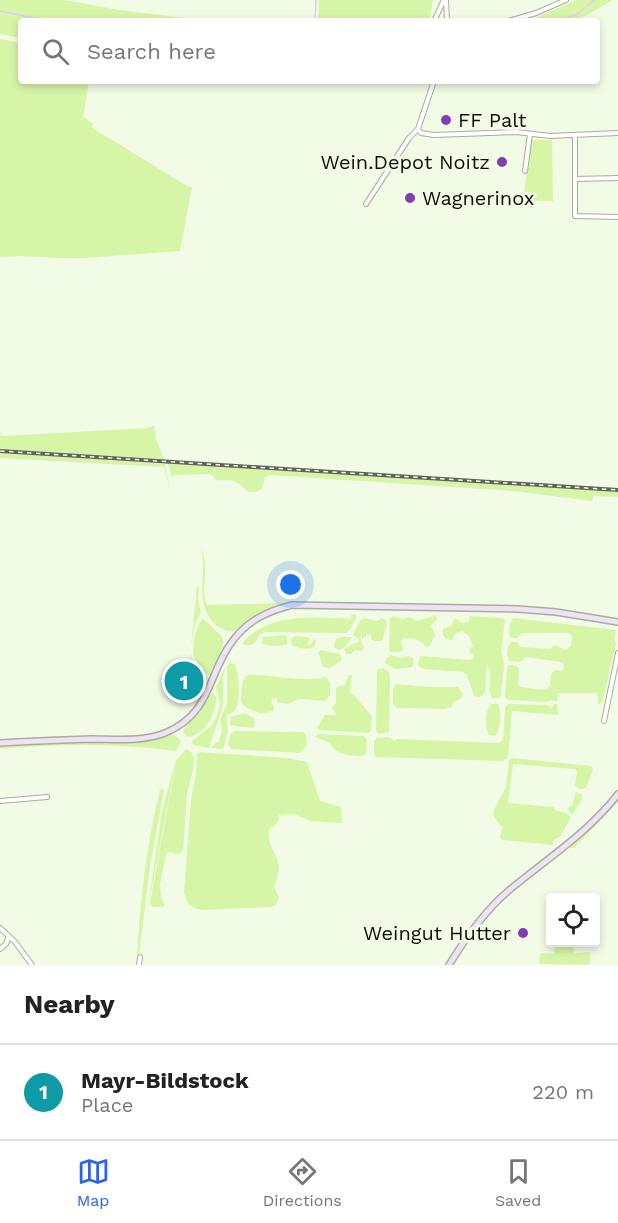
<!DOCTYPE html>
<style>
body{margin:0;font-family:"Work Sans",sans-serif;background:#f2f2f2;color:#222}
.controls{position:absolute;right:18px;bottom:18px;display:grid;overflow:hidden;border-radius:6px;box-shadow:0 3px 9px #0003}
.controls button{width:54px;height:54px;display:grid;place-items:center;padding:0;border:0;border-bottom:2px solid #e0e0e0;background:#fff;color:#222;font:30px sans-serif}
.you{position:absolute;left:291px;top:585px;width:21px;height:21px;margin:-15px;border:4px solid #fff;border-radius:50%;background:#1a73e8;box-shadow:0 0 0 9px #1a73e833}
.badge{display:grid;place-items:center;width:39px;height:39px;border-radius:50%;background:#2563eb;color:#fff;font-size:20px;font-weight:700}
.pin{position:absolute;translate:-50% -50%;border:3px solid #fff;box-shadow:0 2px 6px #0006}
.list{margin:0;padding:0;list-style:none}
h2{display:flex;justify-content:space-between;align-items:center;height:78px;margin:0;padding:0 24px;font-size:26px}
h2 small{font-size:20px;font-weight:400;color:#767676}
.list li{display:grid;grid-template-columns:39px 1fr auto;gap:18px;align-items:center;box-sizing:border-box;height:96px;padding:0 24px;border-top:2px solid #e0e0e0}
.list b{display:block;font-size:22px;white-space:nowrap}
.list p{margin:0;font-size:20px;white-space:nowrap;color:#767676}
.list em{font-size:20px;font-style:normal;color:#767676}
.icon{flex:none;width:33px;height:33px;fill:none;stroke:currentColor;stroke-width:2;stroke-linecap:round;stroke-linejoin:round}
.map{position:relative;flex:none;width:618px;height:965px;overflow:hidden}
.search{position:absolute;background:#fff;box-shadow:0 3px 9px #0003;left:18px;right:18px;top:18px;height:66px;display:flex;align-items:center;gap:15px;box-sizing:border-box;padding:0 21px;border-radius:6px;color:#767676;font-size:22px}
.sheet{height:174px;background:#fff}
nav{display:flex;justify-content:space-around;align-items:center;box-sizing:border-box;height:84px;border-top:2px solid #e0e0e0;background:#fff;font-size:16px;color:#767676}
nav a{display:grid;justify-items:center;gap:3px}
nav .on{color:#2563eb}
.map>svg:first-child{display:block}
</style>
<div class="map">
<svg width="618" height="965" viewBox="0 0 618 965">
<rect width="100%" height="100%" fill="#f2fbe5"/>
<path fill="#d7f5a7" d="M 0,0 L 64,0 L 119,10 L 210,21 L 21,21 L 21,38 L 0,34 Z
M 319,0 L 433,0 L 429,21 L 318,21 Z
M 577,0 L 613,0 L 576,21 L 528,21 Z
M 0,39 L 21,43 L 21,81 L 89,81 L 83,117 L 93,124 L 91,127 L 187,186 L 192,187 L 180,251 L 84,258 L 58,258 L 22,256 L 0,257 Z
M 531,140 L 552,140 L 553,201 L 523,201 Z
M 154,425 L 156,439 L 164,459 L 0,449 L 0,432 L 1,436 L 149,428 Z
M 0,453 L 165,464 L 170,490 L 164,467 L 0,458 Z
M 168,464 L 618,492 L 618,497 L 593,496 L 592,501 L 513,491 L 270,475 L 265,477 L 262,489 C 246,497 248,489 236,482 C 231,479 222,481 216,480 L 211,474 L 174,475 L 172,478 Z
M 201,548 C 210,568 200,587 207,605 L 282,603 C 271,606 261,611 252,617 C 246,621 240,629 233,631 C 228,632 223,630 219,627 C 192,608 208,575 201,548 Z
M 197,587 L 199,587 L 198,600 L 201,613 L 195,623 L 191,646 Z
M 354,614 L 357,616 L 351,628 L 346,633 L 265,632 L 260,634 C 256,643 254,646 244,645 L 243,642 C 268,613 317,617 351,619 L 351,615 Z
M 436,615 L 437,619 L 431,626 L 435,635 L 430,646 L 426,647 C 421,639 412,638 404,638 L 401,642 L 403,650 L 401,652 L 391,652 L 389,650 L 390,620 L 392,616 L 403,619 L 410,617 L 417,621 Z
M 470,616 L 502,618 L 505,620 L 501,651 C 507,662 501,683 501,696 L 499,698 L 492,698 C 486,687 494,674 487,665 L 485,693 L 480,697 L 474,696 L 467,675 L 463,672 L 424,669 L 418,666 L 420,656 L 470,660 L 474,658 L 474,654 L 470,653 L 469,649 L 473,646 L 469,636 L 462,631 L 456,633 L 452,640 L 446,639 L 443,635 L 443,629 L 451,626 L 455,618 L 462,623 L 468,622 Z
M 203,618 L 221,636 L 224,642 L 212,677 C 205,673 199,666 195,659 C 190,649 196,626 203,618 Z
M 364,618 L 377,621 L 381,618 L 386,620 L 387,625 L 382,641 L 375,641 L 371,639 L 371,635 L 367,634 L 364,638 L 362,638 L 361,631 L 361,642 L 364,648 L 362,651 L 355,650 L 351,654 L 346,654 L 344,649 L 348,648 L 350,645 L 359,642 L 359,639 L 353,635 L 359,622 Z
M 513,618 L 616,630 L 614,639 L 616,644 L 602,703 L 598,704 L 597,693 L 558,693 L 557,702 L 551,700 L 547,702 L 508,700 L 505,697 L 507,667 L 510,665 L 516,665 L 519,669 L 518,684 L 520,687 L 545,690 L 550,686 L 551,674 L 555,670 L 561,671 L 564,668 L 563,663 L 560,662 L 526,657 L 521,662 L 510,661 C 505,655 507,648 511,642 L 517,642 L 520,647 L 550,649 L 554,645 L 566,650 L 571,645 L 572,636 L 569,633 L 523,633 L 517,638 L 511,638 L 509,635 L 510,624 Z
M 284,635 L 287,637 L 287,644 C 281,647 268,647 262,643 L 263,637 Z
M 295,636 L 308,637 L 310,639 L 308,644 L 310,645 L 314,639 L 316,640 L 315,647 C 309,650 296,649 291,644 L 291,639 Z
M 343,637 L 352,637 L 345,647 L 339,650 L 334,647 L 336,638 Z
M 321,650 L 340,654 L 342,660 L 330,668 L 323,667 L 318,652 Z
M 191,653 L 192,660 L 208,683 L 197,702 L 188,701 Z
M 391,655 L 400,658 L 409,656 L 413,658 L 414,663 L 412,667 L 395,669 L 385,663 L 387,658 Z
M 230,663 L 235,664 C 239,672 241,704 234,711 C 232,713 228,714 226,716 L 228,730 L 224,747 L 222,749 L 212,748 L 212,746 L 219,741 L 222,731 L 220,719 L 227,704 L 227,666 Z
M 226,665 L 223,677 L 223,706 L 209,748 L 193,745 L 192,741 L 212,725 L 218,713 L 220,703 L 216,687 Z
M 383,668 L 389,672 L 390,678 L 389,732 L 378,734 L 376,731 L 377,670 Z
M 349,674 L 352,676 L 350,692 C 359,699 364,708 372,716 L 371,730 L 369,733 L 319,730 L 317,728 L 325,715 L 337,715 L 332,708 L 336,703 L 336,688 L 339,686 L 345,685 Z
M 248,675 C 273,674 304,683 326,677 L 330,682 L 330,695 L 325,701 L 300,699 L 287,704 L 277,702 L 277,698 L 273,698 L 271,702 L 274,707 L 273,711 C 259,714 262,715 250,709 C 236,704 242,693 243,680 Z
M 396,684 L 429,687 L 458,687 L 463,694 L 460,699 L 454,702 L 451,707 L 445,709 L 397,708 L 393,704 L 393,689 Z
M 212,692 L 216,697 C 217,713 205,736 187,737 L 183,732 C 185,724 206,704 212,692 Z
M 491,704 L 498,704 C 502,712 501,729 495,736 L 489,735 C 485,726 484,713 491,704 Z
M 508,704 L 547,705 L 552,708 L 554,704 L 557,704 L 558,715 L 512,711 L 508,758 L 503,761 L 376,757 L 374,754 L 374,741 L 377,738 L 389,737 L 395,741 L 398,739 L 499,743 L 503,740 L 505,708 Z
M 245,713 L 254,718 L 255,727 L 252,728 L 230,725 L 231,717 Z
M 234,731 L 303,732 L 306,735 L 307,745 L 300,753 L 231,749 L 228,745 L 231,733 Z
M 173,734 L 181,741 L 176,751 C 118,743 58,744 0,749 L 0,747 L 66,743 L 138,743 Z
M 318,734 L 364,736 L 367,741 L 366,754 L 362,756 C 350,756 335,755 330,743 L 315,737 Z
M 186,749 L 191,752 L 194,757 L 194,766 L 187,794 L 183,850 L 180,854 L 168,852 L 166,854 L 160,884 L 161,898 L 165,905 L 162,907 L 152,907 L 150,903 L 176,761 Z
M 200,752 L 288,758 L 307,762 L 320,801 L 341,807 L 342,823 L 310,821 L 294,814 L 279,815 C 279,823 276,825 269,829 C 266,855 288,854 274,887 L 279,897 L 276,904 L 272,907 L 202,910 C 190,908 186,903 184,892 L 191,800 L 196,773 L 197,754 Z
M 512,758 L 591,766 L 593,769 L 586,788 L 579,789 L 575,785 L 577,772 L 575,769 L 513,764 L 508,803 L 553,807 L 556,811 L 564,812 L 571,817 L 560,837 L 553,840 L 553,845 L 502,840 L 500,838 L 502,827 L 494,817 L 493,812 L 506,787 L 509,760 Z
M 176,759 L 147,914 L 162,811 Z
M 160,789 L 164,790 L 150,866 L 139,956 L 137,956 C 140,900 147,844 160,789 Z
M 576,792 L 582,794 L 582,799 L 572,815 L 567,808 L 572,805 Z
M 618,798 L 618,802 L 574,848 L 569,848 L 600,819 Z
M 555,943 L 573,943 L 574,953 L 590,952 L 590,965 L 539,964 L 540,953 L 554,954 Z"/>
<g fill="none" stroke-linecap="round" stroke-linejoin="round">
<path stroke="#e3cbf7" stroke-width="1.5" d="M 0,11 L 49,21
M 315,21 L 316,0
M 559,21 L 577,14 L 595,0"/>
<defs>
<path id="minor" d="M 446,0 L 447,21
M 434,21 L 444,0
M 509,21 L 536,13 L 566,0
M 418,129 L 421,133 L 434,135 L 516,132 L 550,136 L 618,133
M 418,129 L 434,81
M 575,135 L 575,216 L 618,217
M 525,171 L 530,134
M 575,179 L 618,178
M 366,204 L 409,138 L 418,129
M 604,721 L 618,653
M 0,801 L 47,797
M 0,928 L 15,942 L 32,965
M 0,949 L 6,944 L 8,938
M 139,965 L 140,957"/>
<path id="secondary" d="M 0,743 C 31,741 61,740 92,739 C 116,739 142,742 165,733 C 213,713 207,673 234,639 C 249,620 268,611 292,605 L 518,609 L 556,612 L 618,622
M 449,965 C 465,939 484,912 507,892 C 545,860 587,834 618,794"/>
</defs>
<use href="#minor" stroke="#a7af9b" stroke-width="6"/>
<use href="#secondary" stroke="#a7af9b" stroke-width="8"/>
<use href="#minor" stroke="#fff" stroke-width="4"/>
<use href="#secondary" stroke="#eee2f7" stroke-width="5"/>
<defs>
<path id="rail" d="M 0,451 L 618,490"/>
</defs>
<use href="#rail" stroke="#5f6458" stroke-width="4"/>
<use href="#rail" stroke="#f2fbe5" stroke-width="1.5" stroke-dasharray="4.5" stroke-linecap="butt"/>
</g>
<g fill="#833db0" stroke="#f2fbe5" stroke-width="2">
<circle cx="446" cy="120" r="6"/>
<circle cx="502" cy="162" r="6"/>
<circle cx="410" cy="198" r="6"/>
<circle cx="523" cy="933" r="6"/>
</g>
<g text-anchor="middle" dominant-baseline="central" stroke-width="6" stroke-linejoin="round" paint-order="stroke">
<g font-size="20" fill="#0b0e07" stroke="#f2fbe5" text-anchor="start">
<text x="458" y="120">FF Palt</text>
<text x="490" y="162" text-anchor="end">Wein.Depot Noitz</text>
<text x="422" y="198">Wagnerinox</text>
<text x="511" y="933" text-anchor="end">Weingut Hutter</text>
</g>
</g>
</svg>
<div class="controls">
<button><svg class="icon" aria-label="locate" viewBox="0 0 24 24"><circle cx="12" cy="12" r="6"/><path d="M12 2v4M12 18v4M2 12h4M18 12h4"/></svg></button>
</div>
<div class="you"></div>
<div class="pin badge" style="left:184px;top:681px;background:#0f9aa8">1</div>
<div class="search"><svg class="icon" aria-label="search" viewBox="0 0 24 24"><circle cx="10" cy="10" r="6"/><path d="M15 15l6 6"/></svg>Search here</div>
</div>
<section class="sheet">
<h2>Nearby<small></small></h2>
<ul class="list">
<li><span class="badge" style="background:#0f9aa8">1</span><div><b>Mayr-Bildstock</b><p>Place</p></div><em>220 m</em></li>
</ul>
</section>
<nav>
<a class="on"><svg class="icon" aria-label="map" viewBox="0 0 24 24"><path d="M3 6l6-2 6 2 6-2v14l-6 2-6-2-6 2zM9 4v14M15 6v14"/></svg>Map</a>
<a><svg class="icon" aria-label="directions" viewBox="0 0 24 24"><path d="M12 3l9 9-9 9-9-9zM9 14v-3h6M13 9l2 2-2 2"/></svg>Directions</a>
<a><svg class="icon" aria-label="saved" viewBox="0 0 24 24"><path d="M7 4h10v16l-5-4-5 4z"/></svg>Saved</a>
</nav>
